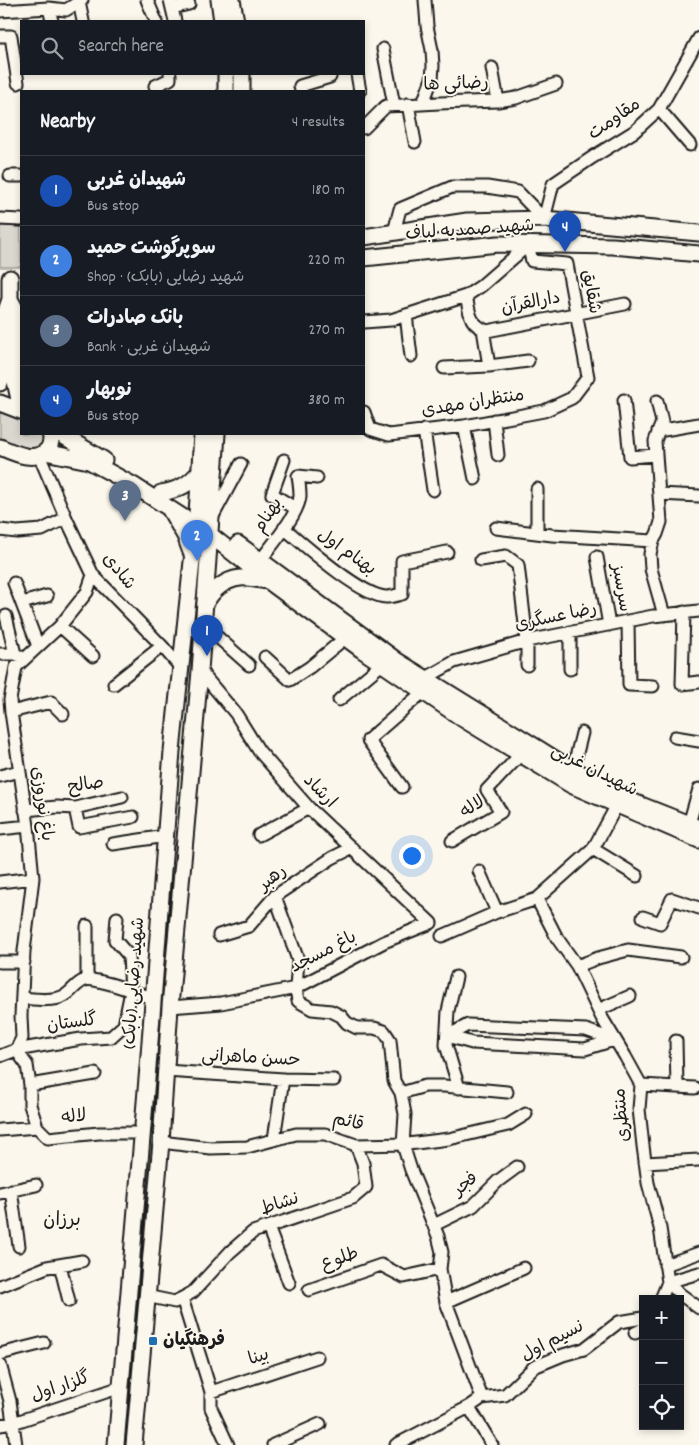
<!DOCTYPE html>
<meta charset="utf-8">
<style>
body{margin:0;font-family:Dekko,"Playpen Sans Arabic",sans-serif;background:#20242c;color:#f1f3f6}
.controls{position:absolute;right:15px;bottom:15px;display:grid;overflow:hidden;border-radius:0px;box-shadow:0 2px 8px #0003}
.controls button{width:45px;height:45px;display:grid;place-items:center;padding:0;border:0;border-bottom:1px solid #363941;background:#171b24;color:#f1f3f6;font:25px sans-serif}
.you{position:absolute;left:411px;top:855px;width:18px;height:18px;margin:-12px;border:4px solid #fff;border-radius:50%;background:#1a73e8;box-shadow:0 0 0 8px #1a73e833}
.badge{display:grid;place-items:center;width:32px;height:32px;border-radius:50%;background:#1f6fb2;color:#fff;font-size:16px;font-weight:700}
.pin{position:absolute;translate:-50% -41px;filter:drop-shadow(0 1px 2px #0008)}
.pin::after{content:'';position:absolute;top:26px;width:18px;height:15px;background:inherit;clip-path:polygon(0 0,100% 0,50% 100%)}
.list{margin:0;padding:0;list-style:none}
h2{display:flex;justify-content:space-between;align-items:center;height:65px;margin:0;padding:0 20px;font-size:21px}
h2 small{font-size:16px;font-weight:400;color:#9ea1a6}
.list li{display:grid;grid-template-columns:32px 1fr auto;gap:15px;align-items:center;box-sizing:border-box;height:70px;padding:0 20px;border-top:1px solid #363941}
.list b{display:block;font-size:19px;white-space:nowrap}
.list p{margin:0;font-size:16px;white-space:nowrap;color:#9ea1a6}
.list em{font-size:16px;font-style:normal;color:#9ea1a6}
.icon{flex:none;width:28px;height:28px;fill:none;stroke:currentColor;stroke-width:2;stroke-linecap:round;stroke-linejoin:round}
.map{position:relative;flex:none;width:699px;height:1445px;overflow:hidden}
.search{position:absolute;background:#171b24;box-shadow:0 2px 8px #0003;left:20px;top:20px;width:345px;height:55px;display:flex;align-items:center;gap:12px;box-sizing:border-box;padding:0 18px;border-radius:0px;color:#9ea1a6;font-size:19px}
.panel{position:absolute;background:#171b24;box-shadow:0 2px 8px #0003;left:20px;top:90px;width:345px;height:345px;border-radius:0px}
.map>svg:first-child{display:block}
</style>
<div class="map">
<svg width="699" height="1445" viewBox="0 0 699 1445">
<rect width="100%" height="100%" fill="#fbf7ec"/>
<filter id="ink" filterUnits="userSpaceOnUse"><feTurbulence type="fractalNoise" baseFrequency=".02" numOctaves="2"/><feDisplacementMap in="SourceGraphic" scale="10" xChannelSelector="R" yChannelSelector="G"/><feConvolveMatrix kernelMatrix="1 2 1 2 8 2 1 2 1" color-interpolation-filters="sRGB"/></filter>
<g filter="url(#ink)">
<path fill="#dad7ce" stroke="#7b7a75" d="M 0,226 L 21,227 L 21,267 L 0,267 Z
M 0,408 L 21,418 L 21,434 L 43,434 L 43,441 L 39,449 L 26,451 L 0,438 Z"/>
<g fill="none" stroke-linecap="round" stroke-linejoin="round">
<defs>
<path id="minor" d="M 147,0 L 156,21
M 170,0 L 175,21
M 79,2 L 83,21
M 49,8 L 52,21
M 172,8 L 189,4
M 0,11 L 49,8 L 66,10 L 82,0
M 0,36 L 11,36 L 18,83
M 383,49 L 394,105
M 492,68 L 498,101
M 357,74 L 360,91
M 155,86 L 170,79 L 170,74
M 301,91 L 300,86 L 330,77
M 423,103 L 432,79 L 433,66 L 432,50 L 427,26 L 425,0
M 408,104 L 415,142
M 659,109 L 690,145
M 364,128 L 386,106 L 439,103 L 498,101 L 516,98 L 556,84
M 10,176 L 21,176
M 0,219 L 21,220
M 544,219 L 553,184 L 593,157 L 635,131 L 659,109 L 699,38
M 394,232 L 400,209 L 452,187 L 487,187 L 518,192 L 544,219
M 466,296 C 470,314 469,324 487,331 L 625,304
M 406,315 L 411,356
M 364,322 L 391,320 L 466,296 L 481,286 L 528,245 L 532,261 L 567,264 L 588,377 L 572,398 L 544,411 L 464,426 L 389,435 L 370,429 L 364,412
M 483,329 L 489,366
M 444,368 L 489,366 L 528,361
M 624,400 L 630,457 L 655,455
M 657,401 L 662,422 L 655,441 L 661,522 L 657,534 L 653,541 L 650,554 L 651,569 L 664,615
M 494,420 L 498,455
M 464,426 L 475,479
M 424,430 L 433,490
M 658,431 L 699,424
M 39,455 L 66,518 L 93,575 L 162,646 L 181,668
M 284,460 L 272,494 L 295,508
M 659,494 L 699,496
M 212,518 L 241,464
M 284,528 C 304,545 361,596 386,597 C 391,597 397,595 402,594 L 402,561 L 447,552
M 496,528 L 552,535 L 653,541
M 0,530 L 17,532 L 42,530 L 66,518
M 537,533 L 537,489
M 597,557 L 609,625
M 481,560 L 506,556 L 518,565 L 527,641 L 527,665
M 260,561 C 271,546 299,514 300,496 C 300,489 299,482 298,476 L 317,478
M 14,583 L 38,646
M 22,603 L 47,596
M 684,612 L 682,684 L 699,682
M 6,616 L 15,654
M 628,621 L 629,685 L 653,686
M 203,624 L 249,665
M 60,626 L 93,656
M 0,654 L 15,654 L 20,656
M 265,657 L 290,680 L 310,667 L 345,638
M 570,669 L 570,632
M 426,678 L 454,662 L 527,641 L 653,616 L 699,611
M 114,684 L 162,646
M 339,700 L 382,664
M 11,712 L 51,702 L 63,714
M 675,737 L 699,741
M 573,769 L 582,733
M 0,776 L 19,771
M 402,787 L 368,740 L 423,692
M 75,808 L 79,827 L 133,817
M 25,810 L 57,807 L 75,808 L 122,797
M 689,824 L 699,789
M 0,829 L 28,826
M 259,835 L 309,808
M 452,841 L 501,812 L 487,790 L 521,754
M 113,844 L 166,836
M 593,849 L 637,876
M 479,871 L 497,912
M 0,882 L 33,878
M 275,896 L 298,960 L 296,988 L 298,1001 L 312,1009 L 331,1011 L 341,1016 L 347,1023 L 357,1028 L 374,1028 L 384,1031 L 390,1040 L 394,1081 L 401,1093 L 405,1114 L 403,1145 L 411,1170 L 438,1236 L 442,1252 L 440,1269 L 446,1302 L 482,1398
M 537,899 L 557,938 L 577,966 L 602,1018 L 625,1056 L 641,1085 L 639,1109 L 643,1146 L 648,1183 L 660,1228 L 668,1282 L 680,1294 L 699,1308
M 643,917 L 660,923 L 672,899 L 699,908
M 117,918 L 115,940 L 129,956 L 131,991 L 124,1025 L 111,1037 L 81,1039 L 16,1050 L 27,1065 L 30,1085 L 30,1105 L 37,1127 L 48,1138 L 99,1133 L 141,1133
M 87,926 L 87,979
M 219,935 L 249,926 L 275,896 L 332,858 L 352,848
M 442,936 L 497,912 L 537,899 L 593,849 L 617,805
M 0,962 L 24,962
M 577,966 L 598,958 L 628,950 L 681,957
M 456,977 L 448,1011 L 446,1045 L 459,1088
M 22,998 C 34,999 52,1002 64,996 C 72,992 76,983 85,980 C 96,977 140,994 152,998
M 170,1007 L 221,1003 L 296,988 L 384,942 L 431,923 L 309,808 L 259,751 L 236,714 L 200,671
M 598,1010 L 630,996
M 468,1025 L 586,1030 L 614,1040 L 585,1049 L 472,1043 L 447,1036 Z
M 676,1041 L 677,1087
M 0,1056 L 16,1050 L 22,1038 L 21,1016 L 24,951 L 33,878 L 28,826 L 11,712 L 10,700 L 16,667 L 60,626 L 87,592 L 93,575
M 166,1071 L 283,1079 L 334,1080
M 30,1085 L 95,1074
M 641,1085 L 695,1088
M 401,1093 L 425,1086 L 444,1086 L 507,1092
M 0,1130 L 37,1127
M 274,1139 L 283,1079
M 161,1142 L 210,1148 L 247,1147 L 296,1134 L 325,1134 L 356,1145 L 408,1144 L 449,1139 L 508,1125 L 526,1114
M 645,1163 L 699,1160
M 11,1190 L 19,1246
M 0,1193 L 36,1185
M 434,1225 L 473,1206 L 498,1181 L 517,1167
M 268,1227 L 289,1283
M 60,1265 L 69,1301
M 665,1265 L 699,1253
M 0,1286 L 47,1267 L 82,1261
M 309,1290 L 381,1265 L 404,1277 L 440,1269
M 146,1296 L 175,1302 L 193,1292 L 230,1252 L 253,1232 L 353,1198 L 366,1187 L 363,1163 L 356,1145
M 182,1298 L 211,1392 L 211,1408 L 228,1445
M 661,1299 L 668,1282 L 699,1273
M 446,1302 L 524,1268
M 635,1333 L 643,1329
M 0,1354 L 44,1343
M 0,1364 L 10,1401 L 16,1445
M 211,1392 L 317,1357
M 469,1407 L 492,1445
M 0,1425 L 13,1423 L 121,1387
M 273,1445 L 320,1424
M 396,1445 L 469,1407 L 482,1398 L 505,1395 L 534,1367 L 563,1355 L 584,1349 L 619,1322 L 643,1318"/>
<path id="secondary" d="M 219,0 L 222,21
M 232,0 L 236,21
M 226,74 L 226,91
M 242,74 L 242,91
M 364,237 L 467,221 L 544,219 L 699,233
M 364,258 L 498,244 L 613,246 L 699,254
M 10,299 L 18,314 L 15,381 L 21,409
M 0,383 L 5,314 L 10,299 L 10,278
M 0,403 L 21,411
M 60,434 L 104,460
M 0,447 C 14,453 36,464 48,449 C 51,444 52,439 50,434
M 45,452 L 89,461 L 133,485 L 209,534 L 271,583 L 362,650 L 463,719 L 571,785 L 699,840
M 161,493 C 178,490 189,485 200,471
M 170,510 L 185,536 L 191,552
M 238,544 L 396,660 L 560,762 L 636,803 L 699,828
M 205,604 C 212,591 224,580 240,578 C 248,577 259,580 268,581
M 116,1445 L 149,1055 L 172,751 L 197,514 L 202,434
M 134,1445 L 161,1142 L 170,1007 L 200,671 L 217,434"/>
</defs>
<use href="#minor" stroke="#1c1c1c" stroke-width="15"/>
<use href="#secondary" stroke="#1c1c1c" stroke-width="19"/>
<use href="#minor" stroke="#fbf7ec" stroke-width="11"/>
<use href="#secondary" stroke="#fbf7ec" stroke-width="15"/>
</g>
</g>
<rect fill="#1f6fb2" stroke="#fbf7ec" stroke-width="2" x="148" y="1336" width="10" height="10" rx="2.5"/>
<g text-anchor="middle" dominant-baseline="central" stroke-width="4" stroke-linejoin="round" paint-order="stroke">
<g font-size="18" fill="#1c1c1c" stroke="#fbf7ec">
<text transform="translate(456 85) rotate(-2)">رضائی ها</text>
<text transform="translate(615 120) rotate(-35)">مقاومت</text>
<text transform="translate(470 231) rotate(-4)">شهید صمدیه لباف</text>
<text transform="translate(590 292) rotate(80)">شقایق</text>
<text transform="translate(531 304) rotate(-11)">دارالقرآن</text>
<text transform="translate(473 404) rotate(-9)">منتظران مهدی</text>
<text transform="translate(269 516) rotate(-58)">بهنام</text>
<text transform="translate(346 553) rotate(35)">بهنام اول</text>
<text transform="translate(118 572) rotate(51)">شادی</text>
<text transform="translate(620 588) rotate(80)">سرسبز</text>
<text transform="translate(556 618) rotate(-12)">رضا عسگری</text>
<text transform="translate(594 771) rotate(27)">شهیدان غربی</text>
<text transform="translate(86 786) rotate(-9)">صالح</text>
<text transform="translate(319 792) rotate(46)">ارشاد</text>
<text transform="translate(41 804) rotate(82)">باغ نوروزی</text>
<text transform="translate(473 808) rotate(-32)">لاله</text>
<text transform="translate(273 879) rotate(-39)">رهبر</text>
<text transform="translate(324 953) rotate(-27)">باغ مسجد</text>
<text transform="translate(135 983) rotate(-86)">شهید رضایی (بابک)</text>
<text transform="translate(72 1024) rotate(-7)">گلستان</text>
<text transform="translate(251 1059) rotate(3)">حسن ماهرانی</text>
<text transform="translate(623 1115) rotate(-95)">منتظری</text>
<text transform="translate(74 1118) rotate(-5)">لاله</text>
<text transform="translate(348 1123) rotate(13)">قائم</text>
<text transform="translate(466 1185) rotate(-39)">فجر</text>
<text transform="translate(280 1205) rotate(-18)">نشاط</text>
<text transform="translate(340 1260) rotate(-19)">طلوع</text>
<text transform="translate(553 1342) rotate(-28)">نسیم اول</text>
<text transform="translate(259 1358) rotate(-18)">بینا</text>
<text transform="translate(61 1388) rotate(-19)">گلزار اول</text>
</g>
<g font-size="18" font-weight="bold" fill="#1c1c1c" stroke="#fbf7ec" text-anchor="start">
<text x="163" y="1341">فرهنگیان</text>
</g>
<g font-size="19" fill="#1c1c1c" stroke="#fbf7ec">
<text x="62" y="1221">برزان</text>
</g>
</g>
</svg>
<div class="controls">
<button>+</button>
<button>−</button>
<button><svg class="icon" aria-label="locate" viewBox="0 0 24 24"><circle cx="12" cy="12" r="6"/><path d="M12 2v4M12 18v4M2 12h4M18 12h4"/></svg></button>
</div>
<div class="you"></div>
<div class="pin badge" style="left:207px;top:656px;background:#1a4fb4">1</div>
<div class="pin badge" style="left:197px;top:561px;background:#3f7fe0">2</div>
<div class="pin badge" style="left:125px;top:521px;background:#5c6f8a">3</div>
<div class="pin badge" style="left:565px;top:252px;background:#1a4fb4">4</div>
<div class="search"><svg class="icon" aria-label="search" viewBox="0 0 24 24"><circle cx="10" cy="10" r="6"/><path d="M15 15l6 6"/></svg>Search here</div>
<section class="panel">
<h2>Nearby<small>4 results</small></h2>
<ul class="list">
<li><span class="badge" style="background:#1a4fb4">1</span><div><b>شهیدان غربی</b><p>Bus stop</p></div><em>180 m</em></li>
<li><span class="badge" style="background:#3f7fe0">2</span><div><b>سوپرگوشت حمید</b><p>Shop · شهید رضایی (بابک)</p></div><em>220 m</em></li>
<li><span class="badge" style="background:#5c6f8a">3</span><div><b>بانک صادرات</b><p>Bank · شهیدان غربی</p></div><em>270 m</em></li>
<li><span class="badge" style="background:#1a4fb4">4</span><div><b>نوبهار</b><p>Bus stop</p></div><em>380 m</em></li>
</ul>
</section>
</div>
